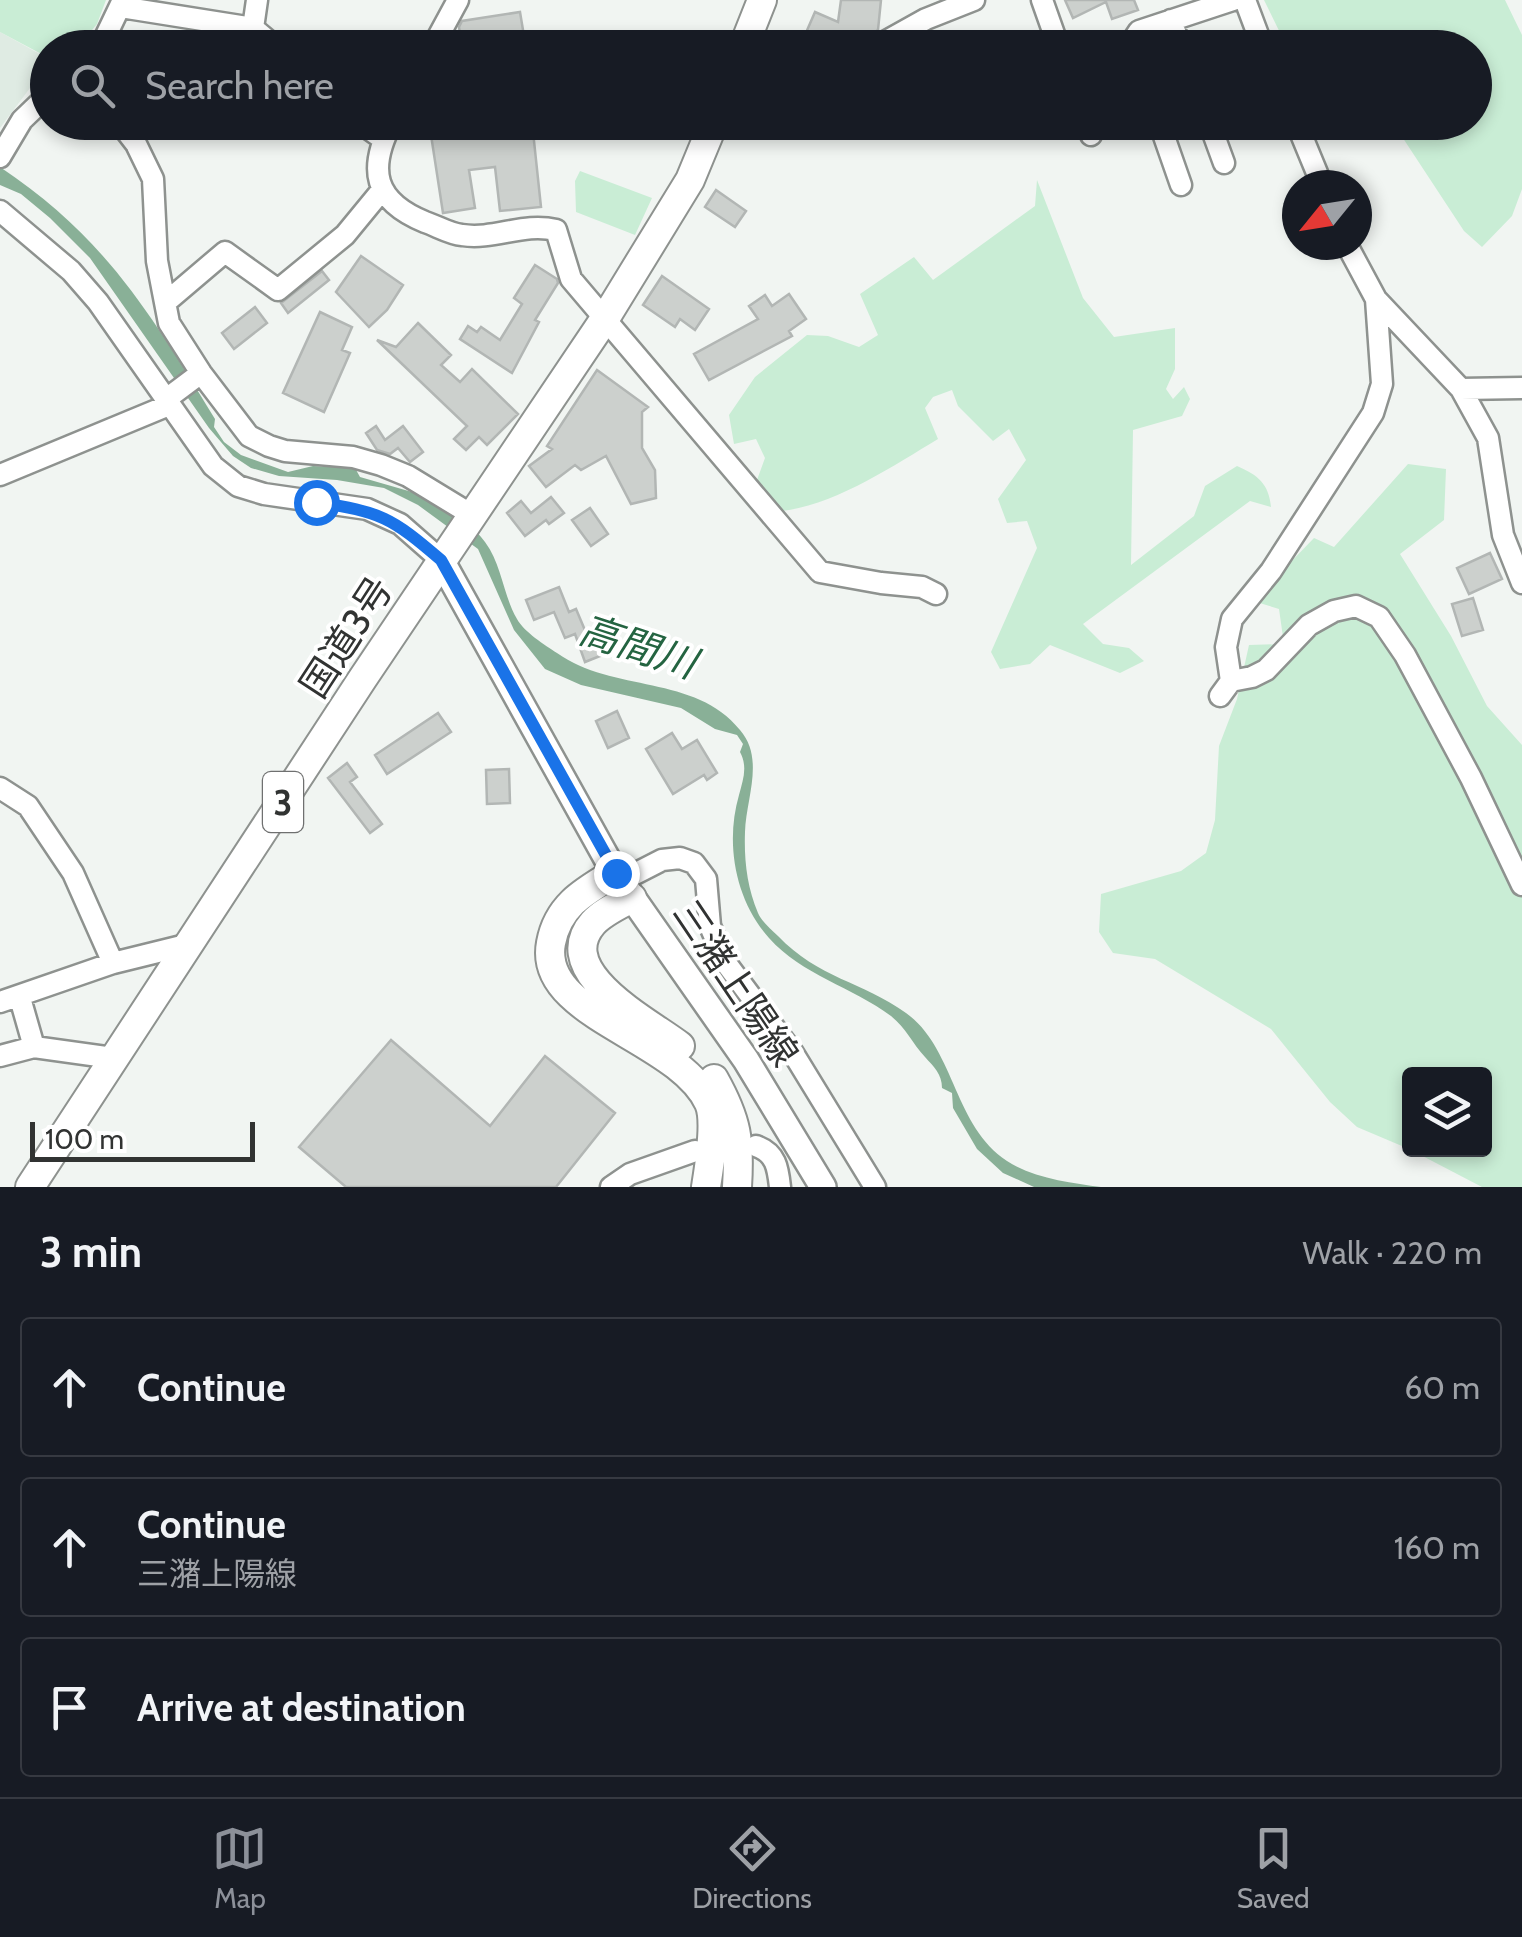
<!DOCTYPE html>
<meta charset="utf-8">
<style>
body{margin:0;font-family:Cabin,"Noto Sans JP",sans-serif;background:#242831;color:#f1f3f6}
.controls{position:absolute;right:30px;bottom:30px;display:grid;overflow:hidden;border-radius:10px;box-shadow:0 5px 15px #0003}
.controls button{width:90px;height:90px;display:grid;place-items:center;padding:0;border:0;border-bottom:2px solid #363941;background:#171b24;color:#f1f3f6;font:50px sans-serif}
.compass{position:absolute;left:1282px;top:170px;width:90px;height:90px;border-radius:50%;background:#171b24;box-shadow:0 5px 15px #0003;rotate:240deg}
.scale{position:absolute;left:30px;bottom:25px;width:225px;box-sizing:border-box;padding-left:10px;border:5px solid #313332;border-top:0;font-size:28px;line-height:35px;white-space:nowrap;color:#313332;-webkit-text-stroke:8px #fff;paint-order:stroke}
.stop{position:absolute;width:30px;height:30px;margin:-22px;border:8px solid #1a73e8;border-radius:50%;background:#fff}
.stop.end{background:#1a73e8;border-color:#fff;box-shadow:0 2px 10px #0008}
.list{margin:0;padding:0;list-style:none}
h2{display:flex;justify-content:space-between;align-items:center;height:130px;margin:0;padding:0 40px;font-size:42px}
h2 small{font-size:32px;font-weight:400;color:#9ea1a6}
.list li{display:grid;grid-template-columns:65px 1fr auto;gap:30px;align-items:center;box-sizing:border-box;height:140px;margin:0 20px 20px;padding:0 20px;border:2px solid #363941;border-radius:10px}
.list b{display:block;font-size:38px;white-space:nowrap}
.list p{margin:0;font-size:32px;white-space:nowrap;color:#9ea1a6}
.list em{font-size:32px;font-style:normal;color:#9ea1a6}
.icon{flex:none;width:55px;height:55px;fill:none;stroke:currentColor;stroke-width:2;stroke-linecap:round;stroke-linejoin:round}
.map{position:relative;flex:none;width:1522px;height:1187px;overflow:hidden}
.search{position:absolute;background:#171b24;box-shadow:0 5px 15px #0003;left:30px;right:30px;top:30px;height:110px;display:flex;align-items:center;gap:25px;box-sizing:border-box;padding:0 35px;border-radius:55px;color:#9ea1a6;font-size:38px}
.sheet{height:610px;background:#171b24}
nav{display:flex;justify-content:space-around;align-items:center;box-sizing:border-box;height:140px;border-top:2px solid #363941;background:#171b24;font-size:28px;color:#9ea1a6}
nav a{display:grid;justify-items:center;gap:5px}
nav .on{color:#8c9099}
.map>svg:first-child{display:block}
</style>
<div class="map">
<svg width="1522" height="1187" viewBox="0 0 1522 1187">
<rect width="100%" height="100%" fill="#f1f5f2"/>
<path fill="#dfebe3" d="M 0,32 L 47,58 L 48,75 L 30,88 L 0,128 Z"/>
<path fill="#c9edd5" d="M 0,0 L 106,0 L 97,24 L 78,47 L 48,48 L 47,57 L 0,32 Z
M 1264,0 L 1505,0 L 1522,35 L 1522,189 L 1512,216 L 1482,247 L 1464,231 L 1393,123 L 1474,122 L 1474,48 L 1343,47 L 1334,35 L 1310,47 L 1287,47 Z
M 580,171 L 652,198 L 635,235 L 576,212 L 575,181 Z
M 1037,180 L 1083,298 L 1114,337 L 1175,328 L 1175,369 L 1166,389 L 1173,399 L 1184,387 L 1190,399 L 1182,416 L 1133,430 L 1131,565 L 1194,516 L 1205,486 L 1237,466 C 1258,475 1269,484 1271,507 L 1250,501 L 1083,624 L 1103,644 L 1129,648 L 1144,661 L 1120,673 L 1050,645 L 1030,664 L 1000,669 L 991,652 L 1037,548 L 1027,521 L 1007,523 L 998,499 L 1026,460 L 1009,429 L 993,441 L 958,406 L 952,390 L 933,397 L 925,408 L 938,439 C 893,466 835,505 782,511 L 757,480 L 765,458 L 756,439 L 734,444 L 729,415 L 755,377 L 807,335 L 828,336 L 859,347 L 878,335 L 860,294 L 914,257 L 933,280 L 1035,206 Z
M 1408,464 L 1446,469 L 1444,520 L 1400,554 L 1451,636 L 1487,706 L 1522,745 L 1522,1187 L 1482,1187 L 1411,1150 L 1484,1150 L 1484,1074 L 1410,1074 L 1409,1149 L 1357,1127 L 1330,1102 L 1271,1029 L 1155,959 L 1113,953 L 1099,932 L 1101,894 L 1181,871 L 1206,853 L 1215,820 L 1219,746 L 1237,699 L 1249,645 L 1284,644 L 1279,609 L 1253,601 L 1314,538 L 1334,547 Z"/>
<path fill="#89b097" d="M 0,167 C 106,238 150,313 215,419 L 214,427 L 224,442 L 241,455 L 288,472 L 313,466 L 355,468 L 360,477 L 412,492 L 420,491 C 441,505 470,521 485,542 C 502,565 503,595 517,619 C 524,632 545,645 557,653 C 613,693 695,674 740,730 C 765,759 746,798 745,832 C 744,860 747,887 758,913 C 762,922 771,929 778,936 C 818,978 863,982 906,1013 C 955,1048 953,1125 1007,1161 C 1033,1178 1071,1183 1101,1187 L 1034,1187 L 1003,1173 L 977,1149 L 953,1108 L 952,1093 L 942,1088 C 942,1074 934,1067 925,1057 C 912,1043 906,1028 891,1016 C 852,987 802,975 769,938 C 735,900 725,843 739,795 C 743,780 748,767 740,752 L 743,744 L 737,735 L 715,729 L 681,708 L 581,685 L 545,669 L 514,630 L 478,549 L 418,505 L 384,488 L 337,480 L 279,476 L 251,468 L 233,456 L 209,428 L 90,258 L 50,218 L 21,194 L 0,185 Z"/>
<path fill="#ccd0cd" stroke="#b2b6b4" stroke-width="2.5" d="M 841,0 L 881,0 L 878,30 L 866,37 L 842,36 L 837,48 L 805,35 L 815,12 L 838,22 Z
M 1065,0 L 1134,0 L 1138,10 L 1112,19 L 1106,2 L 1073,18 Z
M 520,12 L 526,48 L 462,48 L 459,27 L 462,21 Z
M 429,122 L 532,122 L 541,207 L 500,211 L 495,167 L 469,170 L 475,208 L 443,213 Z
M 716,190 L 746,211 L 735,227 L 705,207 Z
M 361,256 L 403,285 L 387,310 L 369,327 L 336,292 Z
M 535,265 L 557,279 L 558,283 L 535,320 L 539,322 L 512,373 L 460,339 L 468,326 L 477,332 L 481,327 L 500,340 L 522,304 L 514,298 Z
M 322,271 L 329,280 L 288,313 L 281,303 Z
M 662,276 L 709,309 L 695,330 L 680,319 L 675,327 L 643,305 Z
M 789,294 L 806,319 L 789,331 L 792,336 L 709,380 L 694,354 L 758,319 L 749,306 L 765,295 L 772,306 Z
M 255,307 L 267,323 L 234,349 L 222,333 Z
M 320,312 L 352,327 L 342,350 L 350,353 L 324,412 L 283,393 Z
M 418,323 L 451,355 L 441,365 L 460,382 L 472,369 L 518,414 L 487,445 L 479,437 L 466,450 L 454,439 L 467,426 L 377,340 L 396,347 Z
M 597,370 L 648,407 L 642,412 L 642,448 L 655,470 L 656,498 L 631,504 L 606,456 L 581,470 L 575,465 L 546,487 L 529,466 L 552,449 L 547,446 Z
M 376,426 L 385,440 L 403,426 L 423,452 L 410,462 L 398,448 L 390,454 L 377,450 L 366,433 Z
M 551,497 L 564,513 L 549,524 L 546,520 L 525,536 L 507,513 L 521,501 L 531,513 Z
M 590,508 L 608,534 L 591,546 L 572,520 Z
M 1490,553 L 1502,579 L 1469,594 L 1457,568 Z
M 559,587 L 569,612 L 576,609 L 587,635 L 596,631 L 605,654 L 585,662 L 575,634 L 565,638 L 554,612 L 534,620 L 526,600 Z
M 1473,598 L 1483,630 L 1462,636 L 1452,604 Z
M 617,711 L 629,738 L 608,748 L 596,721 Z
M 438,713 L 451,732 L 387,774 L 375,755 Z
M 672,733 L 682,749 L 697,740 L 717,773 L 707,780 L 704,775 L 673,794 L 646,749 Z
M 347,763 L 357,777 L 350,782 L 382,824 L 370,833 L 328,778 Z
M 509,769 L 510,803 L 487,804 L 486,770 Z
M 391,1040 L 490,1126 L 545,1056 L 615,1113 L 556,1187 L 346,1187 L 299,1147 Z"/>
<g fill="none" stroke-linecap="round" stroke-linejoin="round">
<defs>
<path id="minor" d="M 1042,0 L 1059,48
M 1245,0 L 1263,48
M 121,7 L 253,28 L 277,48
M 1171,20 L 1181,48
M 253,28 L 257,0
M 100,48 L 123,0
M 432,48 L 458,0
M 874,48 L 926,19 L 974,0
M 1133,48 L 1131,43 L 1139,31 L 1233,0
M 119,122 L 136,144 L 153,179 L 157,261 L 169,323 L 201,373 L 249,436 L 269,446 L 285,451 L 353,457 L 381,465 L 408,476 L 472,515
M 359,122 L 383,139
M 392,122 C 367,170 374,201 425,222 C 437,226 450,234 462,235 C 495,240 523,222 556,230 L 571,279 L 820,572 L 881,583 L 922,587 L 936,594
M 1086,122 L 1091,135
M 1159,122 L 1181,185
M 1209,122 L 1224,163
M 1296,122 L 1322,185
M 0,157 L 22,120 L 48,95
M 0,211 L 71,271 L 98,302 L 213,466 L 238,486 L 264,494 L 367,509 L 400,524 L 441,560
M 1376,299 L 1461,389 L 1488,438 L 1503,535 L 1522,583
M 165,303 L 225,252 L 278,290 L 345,235 L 382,190
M 1461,389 L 1522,388
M 165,400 L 201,373
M 0,475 L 169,405
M 1231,681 L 1226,647 L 1232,619 L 1271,571 L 1373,413 L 1382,384 L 1376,299 L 1347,245
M 1220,696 L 1231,681 L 1252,677 L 1266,670 L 1309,625 L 1334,611 L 1356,606 L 1379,617 L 1405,655 L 1471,778 L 1522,885
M 0,788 L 28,806 L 73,873 L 113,963
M 621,881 L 662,860 L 680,858 L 694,863 L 706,879 L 710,926 L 726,963 L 793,1053 L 875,1187
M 20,998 L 34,1047
M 0,1002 L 113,963 L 186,945
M 0,1056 L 34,1047 L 113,1058
M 756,1146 C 776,1153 778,1168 780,1187
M 611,1187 L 630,1174 L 695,1151"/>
<path id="major" d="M 441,560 L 615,873 L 746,1060 L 823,1187"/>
<path id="highway" d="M 743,48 L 762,0
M 615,873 C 585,891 558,905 551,943 C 537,1016 679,1037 709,1103 C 717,1121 709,1168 706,1187
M 632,898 C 619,905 603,912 593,923 C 550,972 649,1022 680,1046
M 714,1079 C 737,1120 740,1140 737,1187
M 30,1187 L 363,678 L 606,317 L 690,180 L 714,122"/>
</defs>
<use href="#minor" stroke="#8e928f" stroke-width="25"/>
<use href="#major" stroke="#8e928f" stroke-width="30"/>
<use href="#highway" stroke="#8e928f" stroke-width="32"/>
<use href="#minor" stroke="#fff" stroke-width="20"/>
<use href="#major" stroke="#fff" stroke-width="25"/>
<use href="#highway" stroke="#fff" stroke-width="28"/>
</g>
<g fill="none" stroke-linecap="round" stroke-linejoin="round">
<path stroke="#1a73e8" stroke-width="12" d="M 316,502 C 381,512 391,517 441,560 L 616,873"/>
</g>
<g text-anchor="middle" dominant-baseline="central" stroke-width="8" stroke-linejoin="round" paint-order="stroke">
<rect fill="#fff" stroke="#6f7070" stroke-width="2.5" x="263" y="772" width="40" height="60" rx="8"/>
<g font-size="35" font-weight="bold" fill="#313332">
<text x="283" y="802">3</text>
</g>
<g font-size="38" fill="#313332" stroke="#fff">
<text transform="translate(346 637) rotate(-57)">国道3号</text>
<text transform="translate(736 983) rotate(56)">三潴上陽線</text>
</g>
<g font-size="40" font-style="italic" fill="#246441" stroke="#fff">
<text transform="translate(638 646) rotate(18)">高間川</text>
</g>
</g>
</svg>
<div class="controls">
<button><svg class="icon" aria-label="layers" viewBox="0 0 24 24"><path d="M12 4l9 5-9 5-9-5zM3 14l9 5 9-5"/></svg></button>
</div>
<svg class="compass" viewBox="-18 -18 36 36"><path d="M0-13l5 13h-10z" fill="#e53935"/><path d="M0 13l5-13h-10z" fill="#9ea1a6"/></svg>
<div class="scale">100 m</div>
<div class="stop" style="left:316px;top:502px"></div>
<div class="stop end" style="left:616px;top:873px"></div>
<div class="search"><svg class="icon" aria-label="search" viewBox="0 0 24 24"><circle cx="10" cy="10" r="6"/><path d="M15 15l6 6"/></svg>Search here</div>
</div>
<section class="sheet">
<h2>3 min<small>Walk · 220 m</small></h2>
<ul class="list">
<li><svg class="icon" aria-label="ahead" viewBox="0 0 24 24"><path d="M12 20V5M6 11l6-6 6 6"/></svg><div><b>Continue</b></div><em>60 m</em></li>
<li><svg class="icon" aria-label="ahead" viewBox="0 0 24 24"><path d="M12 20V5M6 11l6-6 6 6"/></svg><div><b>Continue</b><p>三潴上陽線</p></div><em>160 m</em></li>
<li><svg class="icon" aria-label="arrive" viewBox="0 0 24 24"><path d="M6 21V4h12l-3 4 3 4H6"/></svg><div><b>Arrive at destination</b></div></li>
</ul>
</section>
<nav>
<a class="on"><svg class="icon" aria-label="map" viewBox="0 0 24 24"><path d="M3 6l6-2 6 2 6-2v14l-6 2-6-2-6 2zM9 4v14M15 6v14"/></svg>Map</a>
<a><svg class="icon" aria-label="directions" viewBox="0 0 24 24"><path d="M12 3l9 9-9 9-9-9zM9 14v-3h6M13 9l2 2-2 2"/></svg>Directions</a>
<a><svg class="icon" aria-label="saved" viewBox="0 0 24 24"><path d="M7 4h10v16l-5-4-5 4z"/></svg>Saved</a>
</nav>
